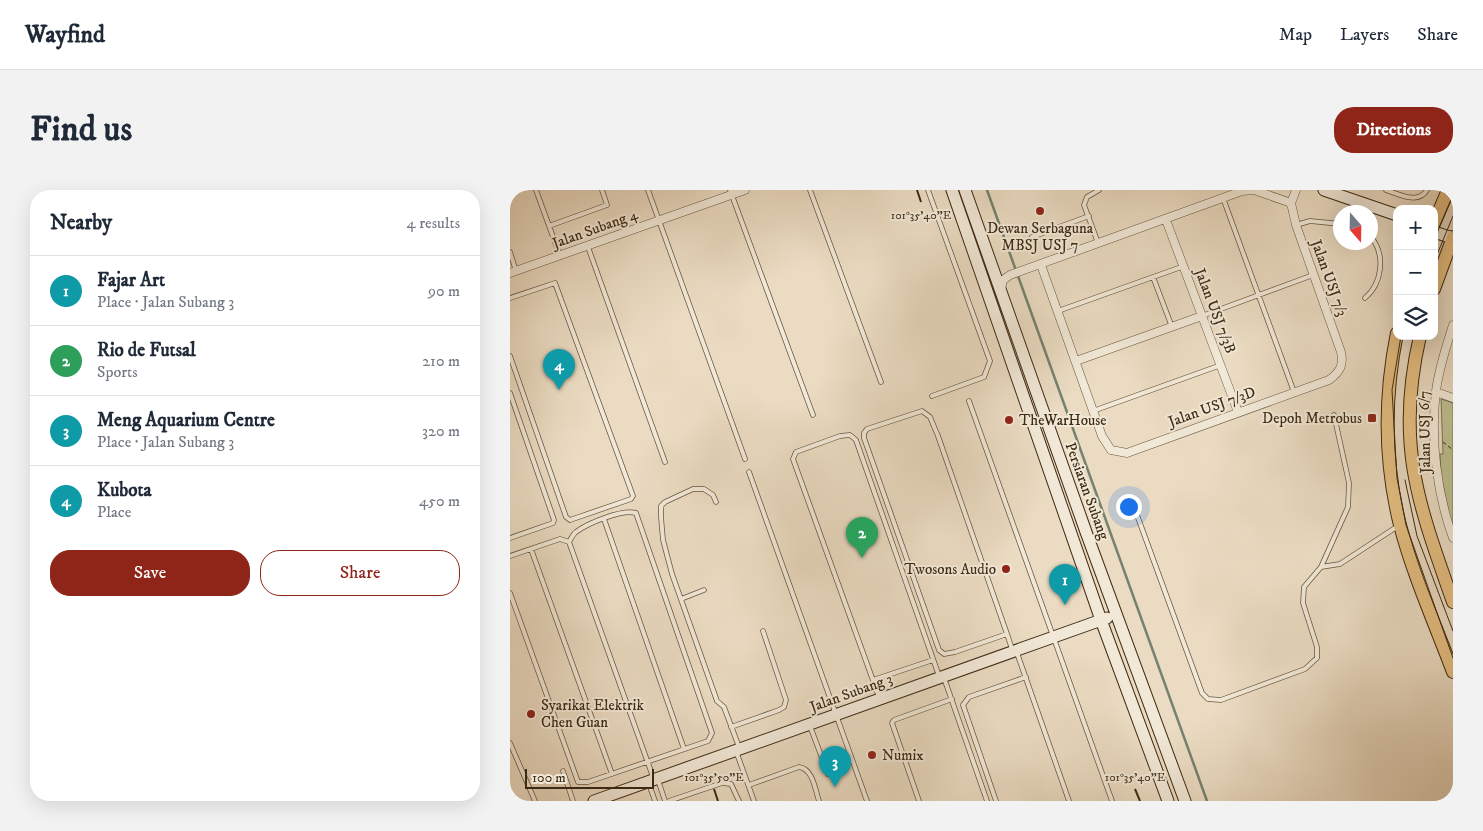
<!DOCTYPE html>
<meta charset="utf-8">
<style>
body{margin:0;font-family:"IM FELL DW Pica",serif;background:#f2f2f3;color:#1f2937}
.controls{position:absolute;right:15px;top:15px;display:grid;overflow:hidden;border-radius:10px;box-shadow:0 5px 20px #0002}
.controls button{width:45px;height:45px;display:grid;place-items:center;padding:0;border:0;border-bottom:1px solid #e0e1e3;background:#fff;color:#1f2937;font:25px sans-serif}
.compass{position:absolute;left:823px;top:15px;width:45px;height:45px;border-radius:50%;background:#fff;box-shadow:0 5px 20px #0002;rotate:160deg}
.scale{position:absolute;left:15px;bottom:12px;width:129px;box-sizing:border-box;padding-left:5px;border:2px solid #3d2a13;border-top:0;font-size:14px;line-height:18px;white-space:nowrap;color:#3d2a13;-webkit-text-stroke:4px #f1e8d7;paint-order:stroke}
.you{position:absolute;left:618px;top:316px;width:18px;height:18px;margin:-12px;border:4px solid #fff;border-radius:50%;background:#1a73e8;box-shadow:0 0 0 8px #1a73e833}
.badge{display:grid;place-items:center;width:32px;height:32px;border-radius:50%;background:#8f2418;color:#fff;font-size:16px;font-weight:700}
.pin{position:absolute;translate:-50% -41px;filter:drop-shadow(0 1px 2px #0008)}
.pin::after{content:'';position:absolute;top:26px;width:18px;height:15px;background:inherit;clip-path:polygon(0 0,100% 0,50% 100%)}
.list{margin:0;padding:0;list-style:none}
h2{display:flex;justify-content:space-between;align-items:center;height:65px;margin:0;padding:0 20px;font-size:21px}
h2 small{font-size:16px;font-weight:400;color:#747a83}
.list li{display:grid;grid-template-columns:32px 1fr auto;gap:15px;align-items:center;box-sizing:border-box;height:70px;padding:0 20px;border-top:1px solid #e0e1e3}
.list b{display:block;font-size:19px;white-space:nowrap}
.list p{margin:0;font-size:16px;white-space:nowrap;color:#747a83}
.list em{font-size:16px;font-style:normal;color:#747a83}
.actions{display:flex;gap:10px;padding:15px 20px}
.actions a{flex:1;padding:11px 0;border:1px solid #8f2418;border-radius:20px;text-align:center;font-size:18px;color:#8f2418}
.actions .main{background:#8f2418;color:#fff}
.icon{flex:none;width:28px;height:28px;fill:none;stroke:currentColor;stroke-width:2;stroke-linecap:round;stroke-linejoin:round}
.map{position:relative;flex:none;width:943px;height:611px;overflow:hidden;border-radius:20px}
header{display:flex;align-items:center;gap:30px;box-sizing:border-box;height:70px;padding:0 25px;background:#fff;border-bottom:1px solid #e0e1e3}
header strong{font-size:24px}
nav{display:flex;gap:28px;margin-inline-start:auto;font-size:18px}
.intro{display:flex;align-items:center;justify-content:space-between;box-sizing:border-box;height:120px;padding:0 30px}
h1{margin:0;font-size:35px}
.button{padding:12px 22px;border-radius:20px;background:#8f2418;color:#fff;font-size:18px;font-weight:700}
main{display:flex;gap:30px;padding:0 30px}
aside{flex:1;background:#fff;border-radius:20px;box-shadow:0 5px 20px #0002}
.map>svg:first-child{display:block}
</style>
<header>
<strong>Wayfind</strong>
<nav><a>Map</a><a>Layers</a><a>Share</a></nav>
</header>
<div class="intro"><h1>Find us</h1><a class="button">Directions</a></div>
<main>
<aside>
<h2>Nearby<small>4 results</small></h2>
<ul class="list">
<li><span class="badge" style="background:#0f9aa8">1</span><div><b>Fajar Art</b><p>Place · Jalan Subang 3</p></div><em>90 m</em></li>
<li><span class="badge" style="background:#2e9e5b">2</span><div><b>Rio de Futsal</b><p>Sports</p></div><em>210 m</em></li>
<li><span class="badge" style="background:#0f9aa8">3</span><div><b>Meng Aquarium Centre</b><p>Place · Jalan Subang 3</p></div><em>320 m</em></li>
<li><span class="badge" style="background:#0f9aa8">4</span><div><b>Kubota</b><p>Place</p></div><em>450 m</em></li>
</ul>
<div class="actions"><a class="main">Save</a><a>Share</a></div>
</aside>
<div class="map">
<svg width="943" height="611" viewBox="0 0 943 611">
<rect width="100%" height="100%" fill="#eadbc2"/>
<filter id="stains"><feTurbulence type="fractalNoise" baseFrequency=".004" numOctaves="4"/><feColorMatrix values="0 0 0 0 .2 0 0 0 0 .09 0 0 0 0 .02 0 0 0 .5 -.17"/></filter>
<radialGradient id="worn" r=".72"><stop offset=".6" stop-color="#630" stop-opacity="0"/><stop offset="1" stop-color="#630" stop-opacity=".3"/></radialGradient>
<path fill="#bcbe8f" stroke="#7c7451" d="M 931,209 L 943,213 L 943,335 L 941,335 L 931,284 L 930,264 L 933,264 Z"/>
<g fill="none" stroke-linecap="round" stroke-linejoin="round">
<path stroke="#748270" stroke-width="2.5" d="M 477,0 L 697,611"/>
<defs>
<path id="lane" d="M 26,0 L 50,66
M 138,0 L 235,269
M 220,0 L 303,225
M 300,0 L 371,192
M 418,0 L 480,171 L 474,187 L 422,206
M 876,0 C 889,4 908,15 917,0
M 713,8 L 784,202
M 786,35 L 800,31 L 831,34
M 39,36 L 97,15 L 92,0
M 522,47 L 579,26
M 588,53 L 574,15 L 577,7 L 589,0
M 78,57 L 155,272
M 0,62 L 6,81
M 643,87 L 662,137
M 0,108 L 45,93 L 123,306 L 121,309 L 60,330 L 56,327 L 0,166
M 855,108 C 872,94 876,65 861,47
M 548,121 L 674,76
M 692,126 L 803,85
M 0,203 L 44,330 L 43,333 L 0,348
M 459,211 L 602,611
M 583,221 L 711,175
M 239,282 L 357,611
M 206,312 L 203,305 L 194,299 L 183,299 L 155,312 L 151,316 L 151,327 L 153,350 L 162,384 L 207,511 L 214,517 L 229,557
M 627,325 L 692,503 L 698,509 L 711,510 L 795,479 L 807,468 L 807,457 L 793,413 L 794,397 L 811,377 L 838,317 L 839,293 L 824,225
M 94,329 L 174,559
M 21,359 L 102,584
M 0,366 L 50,349 L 59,352 L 143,587
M 811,377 L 830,374 L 888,336
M 0,403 L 68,592 L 78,592 L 198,551 L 202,543 L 126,323 C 112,319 78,333 66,342 C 63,344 61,349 59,352
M 171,409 L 194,400
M 497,444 L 445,462 L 434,464 L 429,460 L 354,248 L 354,243 L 357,239 L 412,221 L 420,227 L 428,246 L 497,444 L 502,459
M 507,463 L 559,611
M 434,488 L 477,611
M 363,490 L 423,470
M 369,507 L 283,269 L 286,262 L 330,246 L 340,245 L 346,250 L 429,486
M 300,536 L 318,584
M 221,537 L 269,520 L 274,517 L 276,510 L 253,441
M 0,553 L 25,611
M 226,561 L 244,611
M 53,581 L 63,611
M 148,590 L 155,611
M 139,594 L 145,611
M 239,595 L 289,577 C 303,579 305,599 309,611
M 159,611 L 212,593 L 221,594 L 229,611
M 409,611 L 382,533 L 384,530 L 442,509
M 486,611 L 453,515 L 459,507 L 516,487"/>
<path id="street" d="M 656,30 L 728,222
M 531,75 L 592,246 L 601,260 L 617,263 L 819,190 C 830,182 834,175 831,162 L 786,35 L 781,13 L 786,0
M 0,83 L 235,0
M 491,99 L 493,90 L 500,85 L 732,1 L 744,0 L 781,13
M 943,135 C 936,157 929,178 926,201 C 920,249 927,304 943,348
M 566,171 L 692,126
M 926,202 L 943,208"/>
<path id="secondary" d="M 442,0 L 591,430 L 658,611
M 455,0 L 576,342 L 675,611
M 814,0 L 887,25
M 924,42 L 943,48
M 84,611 L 597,428"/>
<path id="primary" d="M 924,33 L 938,0
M 924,99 L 943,47
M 887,143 C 874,207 874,271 890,335 C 903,385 925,434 943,482
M 910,146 C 885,253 908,313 943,412"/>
</defs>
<use href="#lane" stroke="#68563f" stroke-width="5.5"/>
<use href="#street" stroke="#68563f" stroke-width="9"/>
<use href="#secondary" stroke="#3d2a13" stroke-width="13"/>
<use href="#primary" stroke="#3d2a13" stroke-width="14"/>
<path stroke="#3d2a13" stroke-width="1" stroke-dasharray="4 2.5" stroke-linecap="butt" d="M 933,252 L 943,260"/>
<use href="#lane" stroke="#f1e8d7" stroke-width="4"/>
<use href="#street" stroke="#f1e8d7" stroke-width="8"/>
<use href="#secondary" stroke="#f1e8d7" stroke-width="11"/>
<use href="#primary" stroke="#e5be81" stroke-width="12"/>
<path stroke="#3d2a13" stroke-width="1" d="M 924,50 L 943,6
M 924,72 L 943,26
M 891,146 L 882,200 L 887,288 L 896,335 L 943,468
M 895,290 L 907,346 L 943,441"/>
</g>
<path fill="none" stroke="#3d2a13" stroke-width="2" d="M 407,0 L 411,12M 204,599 L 208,611M 625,599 L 630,611"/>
<g fill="#8f2418" stroke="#f1e8d7" stroke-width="2">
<circle cx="530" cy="21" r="5"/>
<rect x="857" y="223" width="10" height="10" rx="2.5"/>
<circle cx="499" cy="230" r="5"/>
<circle cx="496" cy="379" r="5"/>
<circle cx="21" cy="524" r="5"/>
<circle cx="362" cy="565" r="5"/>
</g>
<g text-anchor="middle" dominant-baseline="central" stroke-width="4" stroke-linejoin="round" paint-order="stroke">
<g font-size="15" fill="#3d2a13" stroke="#f1e8d7" text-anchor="start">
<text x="530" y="38" text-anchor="middle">Dewan Serbaguna<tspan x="530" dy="17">MBSJ USJ 7</tspan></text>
<text x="852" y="228" text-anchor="end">Depoh Metrobus</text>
<text x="509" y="230">TheWarHouse</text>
<text x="486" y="379" text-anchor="end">Twosons Audio</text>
<text x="31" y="515">Syarikat Elektrik<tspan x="31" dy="17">Chen Guan</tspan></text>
<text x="372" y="565">Numix</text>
</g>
<g font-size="15" fill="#3d2a13" stroke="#f1e8d7">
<text transform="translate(85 39) rotate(-20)">Jalan Subang 4</text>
<text transform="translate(819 88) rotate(70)">Jalan USJ 7/3</text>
<text transform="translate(705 121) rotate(69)">Jalan USJ 7/3B</text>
<text transform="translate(702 217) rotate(-20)">Jalan USJ 7/3D</text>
<text transform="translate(915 242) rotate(-91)">Jalan USJ 6/7</text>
<text transform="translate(577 301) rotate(70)">Persiaran Subang</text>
<text transform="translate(341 503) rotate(-20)">Jalan Subang 3</text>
</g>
</g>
<g font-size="12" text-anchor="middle" fill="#3d2a13" stroke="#f1e8d7" stroke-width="4" stroke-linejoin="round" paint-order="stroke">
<text x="411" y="29">101°35'40"E</text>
<text x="204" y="591">101°35'50"E</text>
<text x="625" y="591">101°35'40"E</text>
</g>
<rect width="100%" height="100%" filter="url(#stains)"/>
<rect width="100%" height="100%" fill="url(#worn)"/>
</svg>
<div class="controls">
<button>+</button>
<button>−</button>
<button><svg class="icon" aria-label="layers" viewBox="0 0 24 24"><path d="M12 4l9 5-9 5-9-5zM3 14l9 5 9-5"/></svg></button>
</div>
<svg class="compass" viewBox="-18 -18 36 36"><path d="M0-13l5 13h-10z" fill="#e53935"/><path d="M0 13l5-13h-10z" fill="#747a83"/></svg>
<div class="scale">100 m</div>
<div class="you"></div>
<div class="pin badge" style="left:555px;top:415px;background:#0f9aa8">1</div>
<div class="pin badge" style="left:352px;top:368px;background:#2e9e5b">2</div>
<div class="pin badge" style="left:325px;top:597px;background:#0f9aa8">3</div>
<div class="pin badge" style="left:49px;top:200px;background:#0f9aa8">4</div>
</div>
</main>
